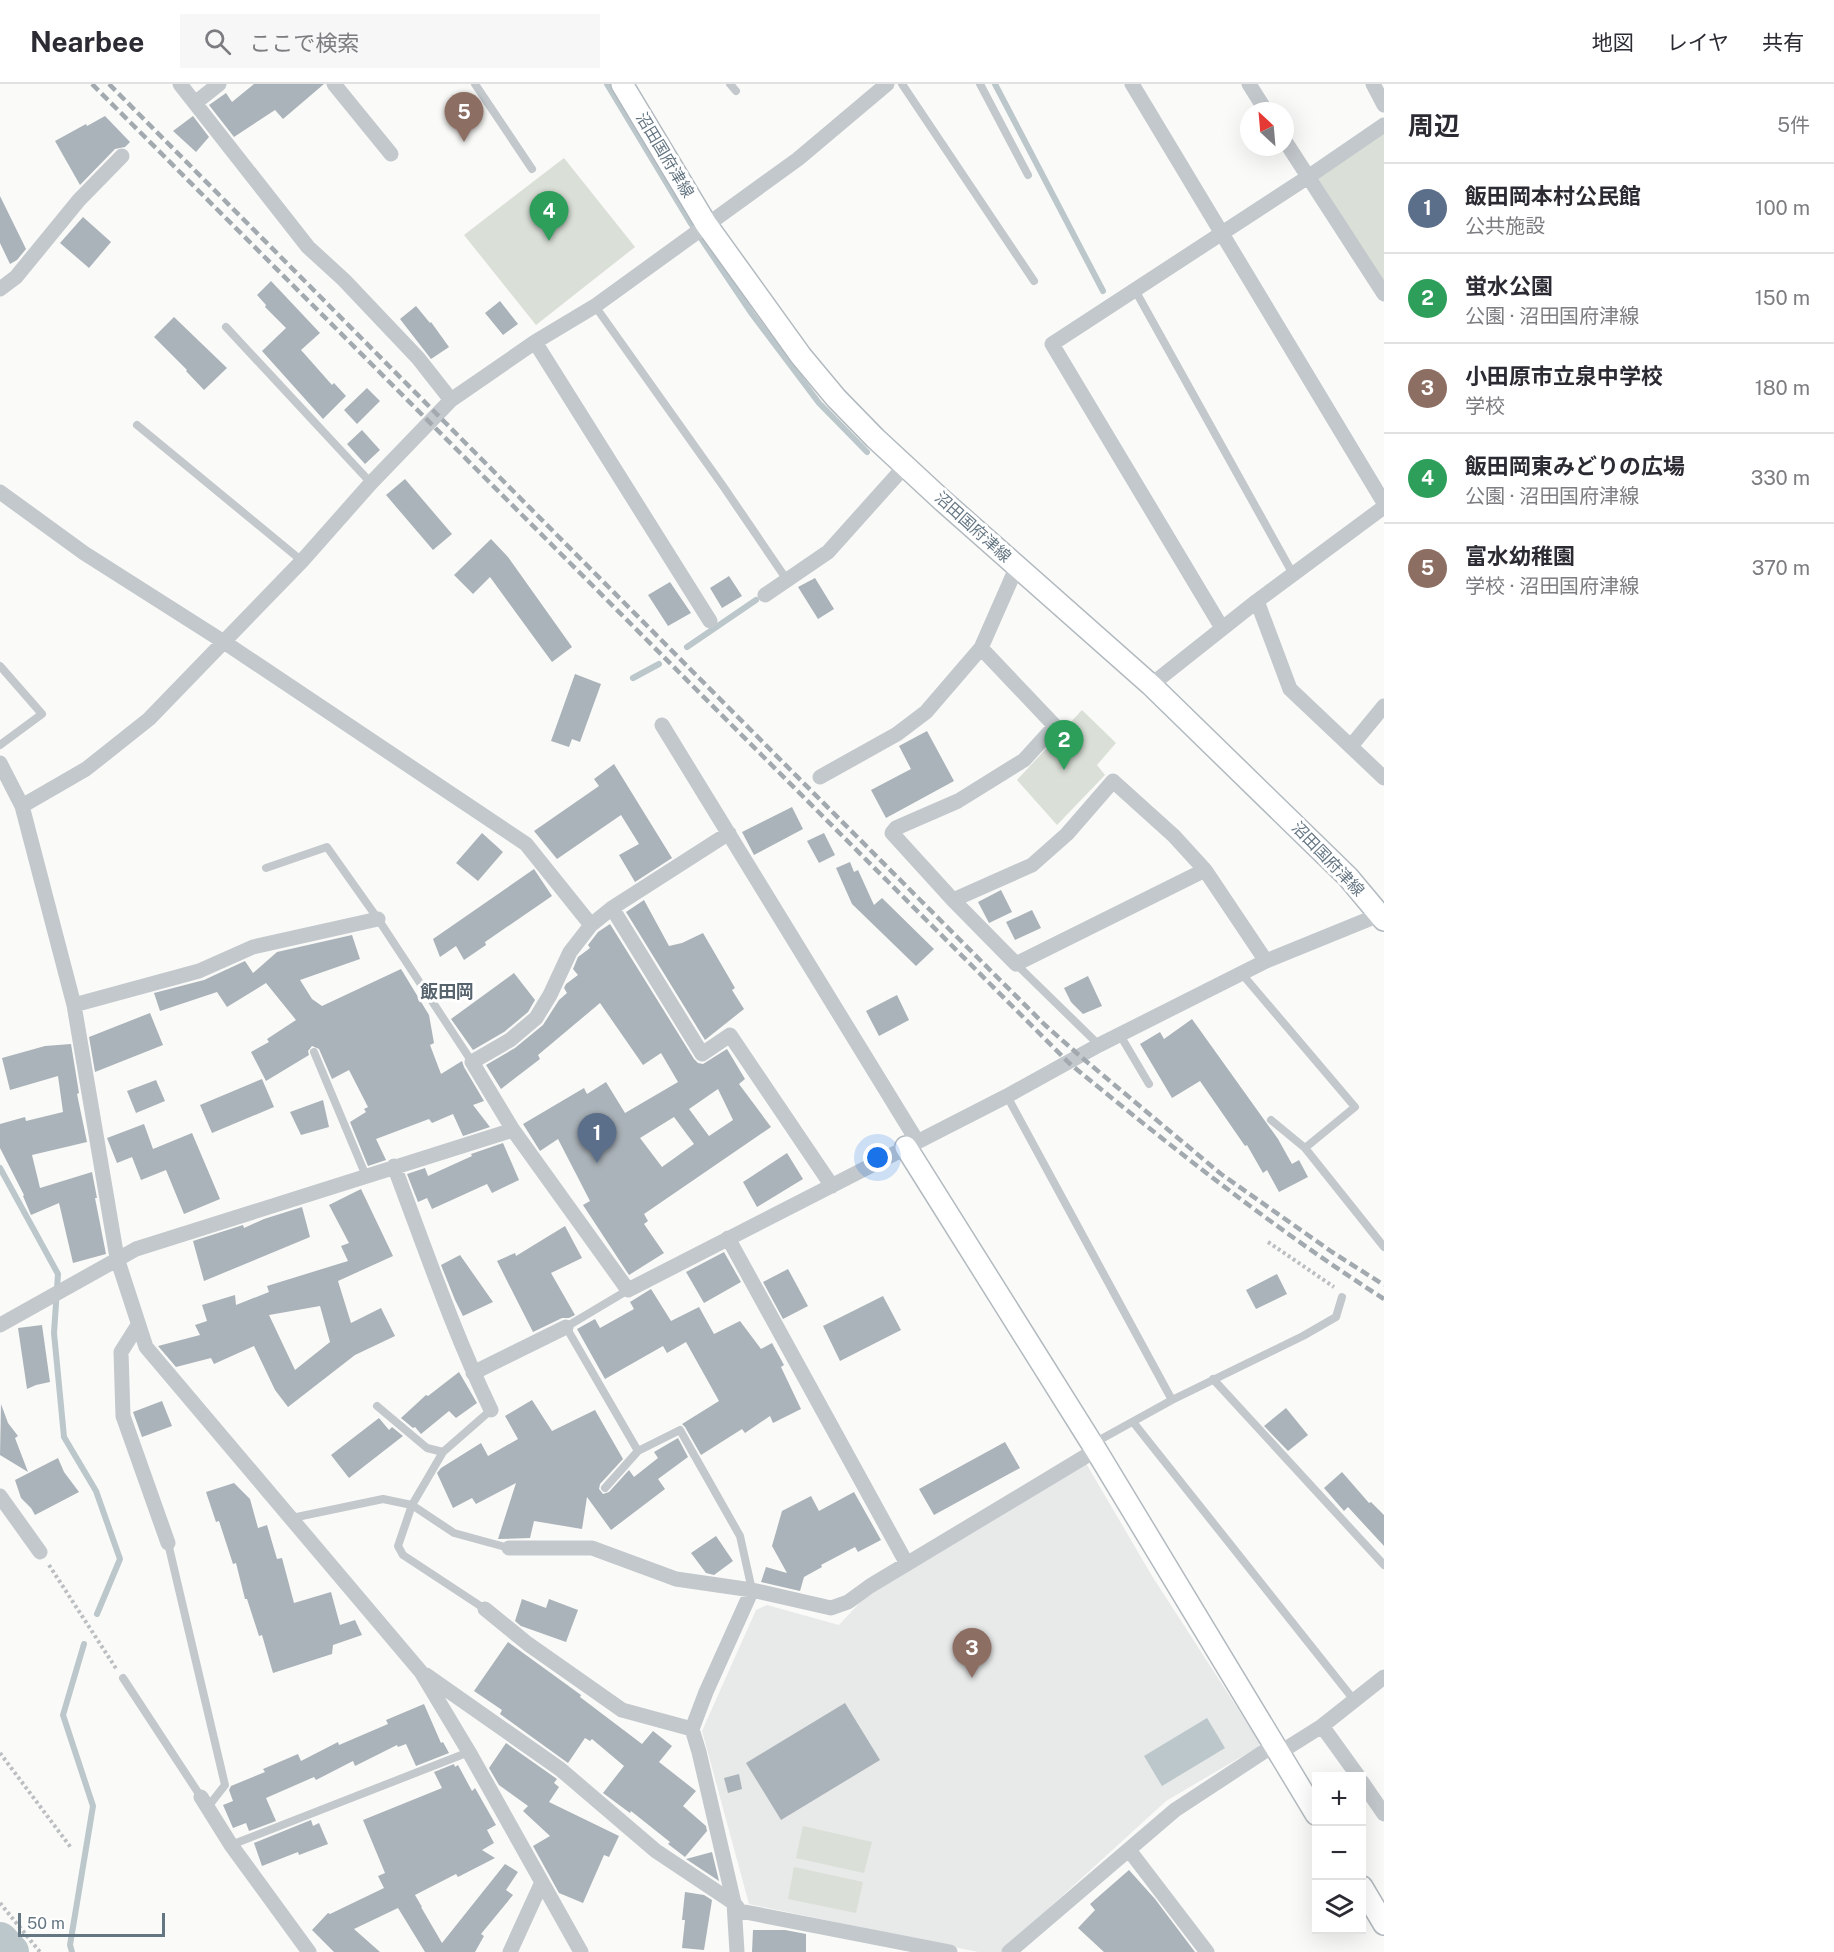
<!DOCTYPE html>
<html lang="ja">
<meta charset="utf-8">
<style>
body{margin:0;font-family:"Public Sans","Noto Sans JP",sans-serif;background:#f7f7f7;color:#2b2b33}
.controls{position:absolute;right:18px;bottom:18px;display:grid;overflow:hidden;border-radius:0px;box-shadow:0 6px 24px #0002}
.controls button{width:54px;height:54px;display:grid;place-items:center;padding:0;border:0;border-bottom:2px solid #e1e1e2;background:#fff;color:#2b2b33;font:30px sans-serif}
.compass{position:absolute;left:1240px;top:18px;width:54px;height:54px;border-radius:50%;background:#fff;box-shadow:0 6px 24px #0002;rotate:334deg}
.scale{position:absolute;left:18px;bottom:15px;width:147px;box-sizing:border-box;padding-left:6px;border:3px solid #657683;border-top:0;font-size:16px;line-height:21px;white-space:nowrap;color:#657683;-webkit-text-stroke:4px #fff;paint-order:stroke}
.you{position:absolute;left:878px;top:1074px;width:21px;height:21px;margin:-15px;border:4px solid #fff;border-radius:50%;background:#1a73e8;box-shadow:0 0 0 9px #1a73e833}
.badge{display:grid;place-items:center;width:39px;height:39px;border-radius:50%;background:#0b8043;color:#fff;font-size:20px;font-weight:700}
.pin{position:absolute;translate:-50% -50px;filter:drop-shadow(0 2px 3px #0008)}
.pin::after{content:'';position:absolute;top:32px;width:21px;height:18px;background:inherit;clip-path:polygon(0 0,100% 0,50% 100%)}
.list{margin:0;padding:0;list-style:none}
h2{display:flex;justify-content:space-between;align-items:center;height:78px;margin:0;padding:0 24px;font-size:26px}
h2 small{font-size:20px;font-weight:400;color:#7c7c81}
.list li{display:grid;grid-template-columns:39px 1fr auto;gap:18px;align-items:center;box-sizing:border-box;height:90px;padding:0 24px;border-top:2px solid #e1e1e2}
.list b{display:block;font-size:22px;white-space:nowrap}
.list p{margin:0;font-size:20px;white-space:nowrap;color:#7c7c81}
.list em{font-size:20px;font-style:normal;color:#7c7c81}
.icon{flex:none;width:33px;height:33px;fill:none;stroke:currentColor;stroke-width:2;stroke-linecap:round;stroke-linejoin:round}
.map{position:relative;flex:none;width:1384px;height:1868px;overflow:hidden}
header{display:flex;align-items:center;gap:36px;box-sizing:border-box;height:84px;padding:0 30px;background:#fff;border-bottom:2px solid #e1e1e2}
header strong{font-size:28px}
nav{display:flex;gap:33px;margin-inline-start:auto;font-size:21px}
.search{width:420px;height:54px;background:#f7f7f7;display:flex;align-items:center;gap:15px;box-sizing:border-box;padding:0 21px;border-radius:0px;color:#7c7c81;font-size:22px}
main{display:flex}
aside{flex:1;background:#fff}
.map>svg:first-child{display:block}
</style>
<header>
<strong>Nearbee</strong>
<div class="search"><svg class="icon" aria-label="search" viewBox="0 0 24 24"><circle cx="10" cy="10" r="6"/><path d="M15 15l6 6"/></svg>ここで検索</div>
<nav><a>地図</a><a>レイヤ</a><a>共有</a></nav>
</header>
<main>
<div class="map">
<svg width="1384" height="1868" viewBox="0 0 1384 1868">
<rect width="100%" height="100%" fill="#fafaf8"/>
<path fill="#e8e9e9" d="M 1080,1369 L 1152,1492 L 1260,1659 L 1258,1663 L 1166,1717 L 1001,1868 L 978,1868 L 749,1820 L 702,1647 L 756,1526 L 767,1521 L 839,1541 L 875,1502 Z"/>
<path fill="#dadfd7" d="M 1384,49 L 1384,198 L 1316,91 Z
M 564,74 L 635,163 L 536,241 L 464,151 Z
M 1082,626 L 1116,659 L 1097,681 L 1105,691 L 1057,741 L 1017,696 Z
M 803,1742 L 872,1758 L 864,1789 L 796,1774 Z
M 794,1783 L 863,1798 L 856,1829 L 788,1815 Z"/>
<path fill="#bbc7cb" d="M 1207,1634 L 1225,1664 L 1162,1702 L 1144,1672 Z"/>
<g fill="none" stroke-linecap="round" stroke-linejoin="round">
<path stroke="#bbc7cb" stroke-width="6" d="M 607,0 L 690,138 L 752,230 L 819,319 L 867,368
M 995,0 L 1103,207
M 687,563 L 756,516
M 633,594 L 659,580
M 0,1084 L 58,1190 L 54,1249 L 64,1353 L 96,1407 L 120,1475 L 97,1530
M 72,1868 L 70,1861 L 93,1722 L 63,1631 L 84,1560"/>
<path stroke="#bbc7cb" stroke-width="36" d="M 0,1856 L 11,1868"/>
</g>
<path fill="#aab3b9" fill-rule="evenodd" d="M 254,0 L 324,0 L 283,35 L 275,26 L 234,53 L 209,21 L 226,9 L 232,18 Z
M 105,32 L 130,58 L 125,63 L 115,65 L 80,101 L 55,57 L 86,40 L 87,42 Z
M 193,32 L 209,53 L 196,68 L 173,47 Z
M 0,112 L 26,165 L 17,176 L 10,180 L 0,159 Z
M 83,133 L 111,158 L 89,184 L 60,159 Z
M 271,197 L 320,249 L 301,266 L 332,301 L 334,299 L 346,312 L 323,335 L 262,267 L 286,244 L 265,223 L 266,221 L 257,211 Z
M 500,217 L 518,240 L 503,251 L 485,229 Z
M 416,222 L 430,239 L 431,238 L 449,263 L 431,275 L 400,235 Z
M 174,233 L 227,284 L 204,306 L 186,287 L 187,286 L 154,253 Z
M 367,304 L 380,317 L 357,340 L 344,326 Z
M 362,346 L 380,366 L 365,380 L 347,360 Z
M 405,395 L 452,450 L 433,466 L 386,411 Z
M 491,455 L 508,473 L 572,563 L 552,578 L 490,493 L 473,510 L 454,491 Z
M 729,492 L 742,512 L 722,524 L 710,504 Z
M 815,494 L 834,525 L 818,535 L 798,503 Z
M 670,498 L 691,529 L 668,542 L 648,511 Z
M 575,590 L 601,600 L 580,658 L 572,655 L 569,663 L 551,657 Z
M 927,647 L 954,697 L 886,734 L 871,706 L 911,685 L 899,662 Z
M 614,680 L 672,774 L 635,798 L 619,771 L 639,760 L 621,731 L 557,775 L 534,747 L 599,702 L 594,695 Z
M 792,723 L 803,745 L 754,771 L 742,748 Z
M 482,749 L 503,768 L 478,797 L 456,779 Z
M 824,749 L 835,771 L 819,779 L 807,757 Z
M 850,778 L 854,788 L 858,786 L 874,821 L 882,814 L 934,865 L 916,882 L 852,820 L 836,784 Z
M 534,785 L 552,812 L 485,858 L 486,861 L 464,876 L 456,862 L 440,873 L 433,855 Z
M 1001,806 L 1012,828 L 989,839 L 978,818 Z
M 644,816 L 669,862 L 682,859 L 703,849 L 735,904 L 732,906 L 744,925 L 705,956 L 626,828 Z
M 1032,826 L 1041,844 L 1015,856 L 1006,838 Z
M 610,840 L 694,975 L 698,979 L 703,980 L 727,965 L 745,995 L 739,1000 L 771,1043 L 644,1130 L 648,1137 L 644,1140 L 664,1169 L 629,1191 L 583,1121 L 590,1117 L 558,1055 L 540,1067 L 523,1040 L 584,1004 L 587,1010 L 606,998 L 625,1029 L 678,998 L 661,969 L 643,981 L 600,919 L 538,971 L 540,975 L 501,1005 L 486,981 L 515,964 L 543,941 L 559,916 L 567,909 L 564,904 L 566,900 L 578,891 L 573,885 L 578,873 L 590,864 L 588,861 L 598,848 ZM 718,1005 L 733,1036 L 709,1052 L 689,1025 ZM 674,1033 L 694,1060 L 662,1083 L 640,1054 Z
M 352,851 L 360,875 L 300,896 L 312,915 L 322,922 L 401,885 L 429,931 L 434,959 L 430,961 L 441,990 L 462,977 L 464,983 L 484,1017 L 473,1021 L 490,1043 L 463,1052 L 453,1030 L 432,1039 L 429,1035 L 376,1055 L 386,1076 L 368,1082 L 350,1038 L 366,1028 L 364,1025 L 368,1023 L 349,986 L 332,995 L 319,965 L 312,962 L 308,967 L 309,971 L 266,997 L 251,968 L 269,958 L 267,955 L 296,936 L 266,899 L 227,923 L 217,908 L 160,927 L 154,909 L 204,896 L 245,877 L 253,889 L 277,868 Z
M 514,889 L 535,916 L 528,928 L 504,948 L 473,966 L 451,935 Z
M 1088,892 L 1102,922 L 1083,930 L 1071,918 L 1064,904 Z
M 897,911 L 909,936 L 879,952 L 866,927 Z
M 150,929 L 163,961 L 95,988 L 89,953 Z
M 1192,935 L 1278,1055 L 1292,1080 L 1299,1076 L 1308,1093 L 1279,1108 L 1267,1086 L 1263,1089 L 1247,1061 L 1245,1062 L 1200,997 L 1172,1014 L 1140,960 L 1160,948 L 1164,955 Z
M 71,960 L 79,1009 L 77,1010 L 87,1058 L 32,1071 L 40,1104 L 92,1088 L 97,1114 L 95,1114 L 106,1170 L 73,1179 L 59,1119 L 31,1131 L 23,1112 L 24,1111 L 0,1064 L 0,1040 L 25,1033 L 26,1037 L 63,1028 L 58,992 L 10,1006 L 2,974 L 45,962 Z
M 262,995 L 274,1023 L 212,1049 L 200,1021 Z
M 156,996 L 165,1017 L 136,1029 L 127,1007 Z
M 323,1016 L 329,1043 L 301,1051 L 290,1028 Z
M 144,1040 L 153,1065 L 192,1049 L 220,1115 L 184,1130 L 166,1086 L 141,1096 L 132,1073 L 117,1079 L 107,1054 Z
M 503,1059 L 519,1096 L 492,1109 L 487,1100 L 432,1125 L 427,1114 L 418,1118 L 407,1090 L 425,1084 L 428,1092 L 472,1072 L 471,1070 Z
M 787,1069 L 803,1095 L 757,1123 L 743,1098 Z
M 361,1105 L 393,1172 L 338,1197 L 351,1239 L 381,1224 L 395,1252 L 355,1271 L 288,1323 L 275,1306 L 254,1262 L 214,1280 L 211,1274 L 176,1283 L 158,1262 L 200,1251 L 195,1241 L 207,1237 L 202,1221 L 235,1211 L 236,1221 L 269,1208 L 267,1202 L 348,1177 L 341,1162 L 349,1159 L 329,1121 ZM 320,1222 L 330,1258 L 295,1286 L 269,1231 Z
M 302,1123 L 310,1153 L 204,1197 L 193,1157 L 243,1141 L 244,1144 L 264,1135 Z
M 565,1142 L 582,1174 L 551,1189 L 575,1231 L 569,1234 L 562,1234 L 533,1248 L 497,1177 L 515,1169 L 516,1172 Z
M 724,1168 L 741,1198 L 704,1219 L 686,1188 Z
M 460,1171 L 493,1218 L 463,1232 L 455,1216 L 441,1181 Z
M 788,1185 L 808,1222 L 783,1235 L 763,1198 Z
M 1277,1190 L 1287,1210 L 1256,1225 L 1246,1206 Z
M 651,1205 L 671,1237 L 699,1223 L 714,1250 L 740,1237 L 761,1265 L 772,1259 L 784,1281 L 781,1283 L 801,1325 L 773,1339 L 770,1332 L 745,1349 L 742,1345 L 701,1371 L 685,1343 L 682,1340 L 719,1317 L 686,1258 L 667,1269 L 663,1262 L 605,1295 L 577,1245 L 595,1235 L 600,1244 L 634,1225 L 630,1218 Z
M 883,1212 L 901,1246 L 840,1277 L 823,1242 Z
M 42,1241 L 50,1298 L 36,1301 L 27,1305 L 18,1244 Z
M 459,1288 L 477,1319 L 456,1334 L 449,1327 L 421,1350 L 415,1343 L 413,1344 L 401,1334 L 426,1311 L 428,1312 Z
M 532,1316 L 552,1347 L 595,1326 L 623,1375 L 600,1400 L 599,1405 L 603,1410 L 609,1408 L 629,1386 L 634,1393 L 658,1374 L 654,1368 L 678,1354 L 688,1373 L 658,1395 L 665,1405 L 611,1446 L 587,1413 L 582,1445 L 534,1437 L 530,1454 L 498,1455 L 516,1399 L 476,1420 L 472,1414 L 453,1424 L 437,1389 L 441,1384 L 481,1359 L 488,1372 L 518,1355 L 505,1332 Z
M 162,1317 L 172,1342 L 142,1353 L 133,1328 Z
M 1,1320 L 8,1339 L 18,1352 L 15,1354 L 28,1388 L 0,1371 Z
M 1286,1324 L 1308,1351 L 1288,1367 L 1264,1342 Z
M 379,1334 L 389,1346 L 392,1343 L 403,1352 L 349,1394 L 331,1371 Z
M 1005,1358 L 1020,1384 L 934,1431 L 919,1405 Z
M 58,1374 L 64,1388 L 79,1408 L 35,1431 L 31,1424 L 21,1414 L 15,1396 Z
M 1342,1388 L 1369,1419 L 1371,1418 L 1384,1431 L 1384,1462 L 1348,1423 L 1344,1427 L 1324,1404 Z
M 234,1399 L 250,1415 L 258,1444 L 267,1441 L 277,1475 L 282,1474 L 294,1519 L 331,1508 L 340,1541 L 355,1536 L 362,1551 L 333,1561 L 332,1570 L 273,1589 L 262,1551 L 259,1552 L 247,1515 L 245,1515 L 236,1479 L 233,1480 L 219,1437 L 216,1438 L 206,1408 Z
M 854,1408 L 881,1456 L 858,1468 L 855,1463 L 821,1481 L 822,1483 L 804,1493 L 800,1507 L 761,1498 L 766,1483 L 787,1489 L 772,1462 L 782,1427 L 811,1412 L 819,1427 Z
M 716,1452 L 733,1477 L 714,1491 L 706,1489 L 691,1469 Z
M 522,1515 L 546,1524 L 549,1515 L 578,1526 L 566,1558 L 521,1542 L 515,1537 Z
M 508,1558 L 581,1611 L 580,1613 L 642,1660 L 653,1647 L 672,1662 L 659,1678 L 696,1707 L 683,1722 L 706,1742 L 707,1747 L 685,1773 L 668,1760 L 670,1758 L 631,1727 L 630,1729 L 603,1709 L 624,1682 L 592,1655 L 590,1657 L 585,1654 L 568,1679 L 500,1630 L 502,1626 L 474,1607 Z
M 845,1619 L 880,1676 L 781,1736 L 746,1679 Z
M 424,1620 L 441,1659 L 443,1658 L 449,1669 L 416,1682 L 406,1660 L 398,1663 L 397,1661 L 355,1682 L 353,1677 L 316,1696 L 314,1693 L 266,1714 L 276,1737 L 249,1747 L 246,1739 L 233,1744 L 223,1721 L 233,1717 L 229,1706 L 231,1702 L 265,1688 L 263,1685 L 298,1670 L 301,1677 L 338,1658 L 339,1661 L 388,1640 L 386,1636 Z
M 506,1659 L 557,1695 L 554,1699 L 559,1703 L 549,1718 L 619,1752 L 609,1773 L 604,1771 L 583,1819 L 559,1809 L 533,1762 L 550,1752 L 523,1727 L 528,1722 L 499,1701 L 489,1684 Z
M 454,1680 L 455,1683 L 458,1681 L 472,1707 L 475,1704 L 496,1741 L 487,1746 L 494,1759 L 482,1766 L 495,1774 L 458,1793 L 456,1790 L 415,1811 L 422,1823 L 421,1823 L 442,1859 L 505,1780 L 518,1788 L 506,1806 L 513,1811 L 481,1850 L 484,1852 L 475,1868 L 425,1868 L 398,1824 L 354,1845 L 380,1868 L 334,1868 L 312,1846 L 328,1829 L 330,1830 L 384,1804 L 378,1792 L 385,1789 L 363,1736 L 442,1704 L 434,1688 Z
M 739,1690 L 742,1705 L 728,1709 L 724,1694 Z
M 311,1736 L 313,1742 L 319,1739 L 328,1760 L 299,1771 L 298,1768 L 262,1782 L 254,1759 Z
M 712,1768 L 719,1797 L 686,1775 Z
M 1129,1786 L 1155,1815 L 1195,1868 L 1104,1868 L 1078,1844 L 1095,1826 L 1090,1820 Z
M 685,1808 L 704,1811 L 712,1816 L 704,1866 L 682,1864 L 685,1836 L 682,1836 Z
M 753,1846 L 785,1846 L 806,1850 L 806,1868 L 752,1868 Z"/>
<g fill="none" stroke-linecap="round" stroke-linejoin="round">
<defs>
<path id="secondary" d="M 622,0 L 706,140 L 801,272 L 836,314 L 875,354 L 943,417 L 1151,601 L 1348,793 L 1384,836
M 906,1063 L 1096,1366 L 1316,1730
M 1362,1803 L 1384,1840"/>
</defs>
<use href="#secondary" stroke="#b3babf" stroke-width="24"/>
<path stroke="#bbbfc2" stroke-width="4" stroke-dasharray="3 3" stroke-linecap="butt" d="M 1268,1158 L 1334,1203
M 49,1481 L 117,1586
M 0,1669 L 72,1765
M 0,1819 L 40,1868"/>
<path stroke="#c3c8cc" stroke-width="8" d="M 475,0 L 532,85
M 730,0 L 736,7
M 902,0 L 1034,197
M 980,0 L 1028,91
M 1135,206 L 1293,490
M 595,222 L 723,402 L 787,496
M 226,243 L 371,399
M 137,341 L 302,477
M 0,582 L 42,630 L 0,661
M 266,784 L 327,763 L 378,835 L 472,978
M 1016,880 L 1099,961
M 1242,890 L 1355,1023 L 1305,1064
M 1120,951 L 1149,1000
M 314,968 L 366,1092
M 1007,1012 L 1172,1316
M 1271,1036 L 1305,1064 L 1384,1163
M 628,1206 L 566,1243 L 638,1367
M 1213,1295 L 1384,1481
M 377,1322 L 427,1364 L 443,1368 L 491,1326
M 1133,1338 L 1354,1616
M 1094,1359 L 1172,1316 L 1303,1252 L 1336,1233 L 1342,1213
M 443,1368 L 412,1421 L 398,1462 L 403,1471 L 485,1525
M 605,1404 L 638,1367 L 680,1346 L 740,1452 L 752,1506
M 292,1434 L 383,1415 L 412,1421 L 454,1449 L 509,1464
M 168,1459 L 225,1701 L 207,1724
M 123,1594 L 201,1713
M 231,1761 L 469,1668"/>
<path stroke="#c3c8cc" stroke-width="15" d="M 180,0 L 308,163 L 344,196 L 418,274 L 451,316
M 334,0 L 391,70
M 1132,0 L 1384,419
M 1249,0 L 1266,27
M 1373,0 L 1384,21
M 195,19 L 219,0
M 1285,57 L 1384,210
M 0,205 L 16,193 L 79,116 L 122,72
M 535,258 L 710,537
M 0,408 L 84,469 L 224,558 L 526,760 L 591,841
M 765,511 L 828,468 L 906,381
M 1257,517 L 1290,605 L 1384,694
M 1222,544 L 1052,260 L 1308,93 L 1384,41
M 981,564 L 1055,642 L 1024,676 L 958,717 L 896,744 L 892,749 L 953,816 L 1016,880 L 1205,786
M 1151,601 L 1257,517 L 1384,423
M 662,641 L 917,1057
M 1351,662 L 1384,622
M 0,679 L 22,722 L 74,921 L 117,1174 L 146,1263 L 421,1588 L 469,1668 L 581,1868
M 820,693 L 897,650 L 926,628 L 981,564 L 1017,482
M 22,722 L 86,685 L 149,635 L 302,477 L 371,399 L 451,316 L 535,258 L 595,222 L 798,75 L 887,0
M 953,816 L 1032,781 L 1067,750 L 1113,697 L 1174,752 L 1205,786 L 1266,877
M 612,824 L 702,970 L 730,951 L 832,1102
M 74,921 L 199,887 L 253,863 L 378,835
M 513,1046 L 472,978 L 510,956 L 536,934 L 550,911 L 570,868 L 591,841 L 612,824 L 729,749
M 394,1082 C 425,1164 453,1247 491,1326
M 728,1154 L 907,1480
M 0,1241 L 136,1165 L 513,1046 L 628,1206 L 1007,1012 L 1099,961 L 1266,877 L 1379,831
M 138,1241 L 121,1268 L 123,1332 L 168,1459
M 473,1289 L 566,1243
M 0,1412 L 40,1468
M 509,1464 L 592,1464 L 676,1495 L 752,1506 L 831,1524 L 848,1518 L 870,1502 L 1096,1366
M 485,1525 L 528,1560 L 622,1626 L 692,1645
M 426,1591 L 560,1685 L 656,1767 L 734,1819 L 740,1827 L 950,1868
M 1322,1642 L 1358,1692
M 1279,1669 L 1322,1642 L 1384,1593
M 1362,1698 L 1384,1730
M 201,1713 L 231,1761 L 309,1868
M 1129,1766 L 1207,1868
M 510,1868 L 542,1798
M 737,1868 L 734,1819 L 699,1668 L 692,1645 L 706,1608 L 752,1506
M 1009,1868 L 1175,1726 L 1274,1661"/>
<use href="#secondary" stroke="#fff" stroke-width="21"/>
<path stroke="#a2aab0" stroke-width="4.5" stroke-dasharray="9 4.5" stroke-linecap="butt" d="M 92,0 L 1069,979 C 1170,1062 1273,1144 1384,1215
M 109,0 C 421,314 732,628 1045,941 L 1080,972 L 1221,1090 L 1332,1168 L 1384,1201"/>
</g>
<g text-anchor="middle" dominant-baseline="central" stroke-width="6" stroke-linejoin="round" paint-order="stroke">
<g font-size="16" fill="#657683" stroke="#fff">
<text transform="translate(665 71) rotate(59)">沼田国府津線</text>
<text transform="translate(973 443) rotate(42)">沼田国府津線</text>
<text transform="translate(1328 775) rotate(46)">沼田国府津線</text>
</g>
<g font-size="18" font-weight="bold" fill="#57646e" stroke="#fff">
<text x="447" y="907">飯田岡</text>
</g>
</g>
</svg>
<div class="controls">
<button>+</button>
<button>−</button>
<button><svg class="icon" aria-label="layers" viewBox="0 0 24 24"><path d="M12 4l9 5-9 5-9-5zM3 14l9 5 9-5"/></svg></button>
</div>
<svg class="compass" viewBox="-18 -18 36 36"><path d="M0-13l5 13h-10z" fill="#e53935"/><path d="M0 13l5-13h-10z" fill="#7c7c81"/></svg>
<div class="scale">50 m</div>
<div class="you"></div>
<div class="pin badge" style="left:597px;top:1079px;background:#5c6f8a">1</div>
<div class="pin badge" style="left:1064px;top:686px;background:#2e9e5b">2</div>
<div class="pin badge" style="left:972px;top:1594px;background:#8d6e63">3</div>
<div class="pin badge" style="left:549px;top:157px;background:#2e9e5b">4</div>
<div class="pin badge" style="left:464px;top:58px;background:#8d6e63">5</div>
</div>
<aside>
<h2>周辺<small>5件</small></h2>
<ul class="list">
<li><span class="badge" style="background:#5c6f8a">1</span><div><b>飯田岡本村公民館</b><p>公共施設</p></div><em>100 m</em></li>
<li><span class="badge" style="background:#2e9e5b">2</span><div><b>蛍水公園</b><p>公園 · 沼田国府津線</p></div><em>150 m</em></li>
<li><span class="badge" style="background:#8d6e63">3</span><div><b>小田原市立泉中学校</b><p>学校</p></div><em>180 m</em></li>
<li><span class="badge" style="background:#2e9e5b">4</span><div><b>飯田岡東みどりの広場</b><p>公園 · 沼田国府津線</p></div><em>330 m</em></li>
<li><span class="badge" style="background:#8d6e63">5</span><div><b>富水幼稚園</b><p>学校 · 沼田国府津線</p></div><em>370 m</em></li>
</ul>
</aside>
</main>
